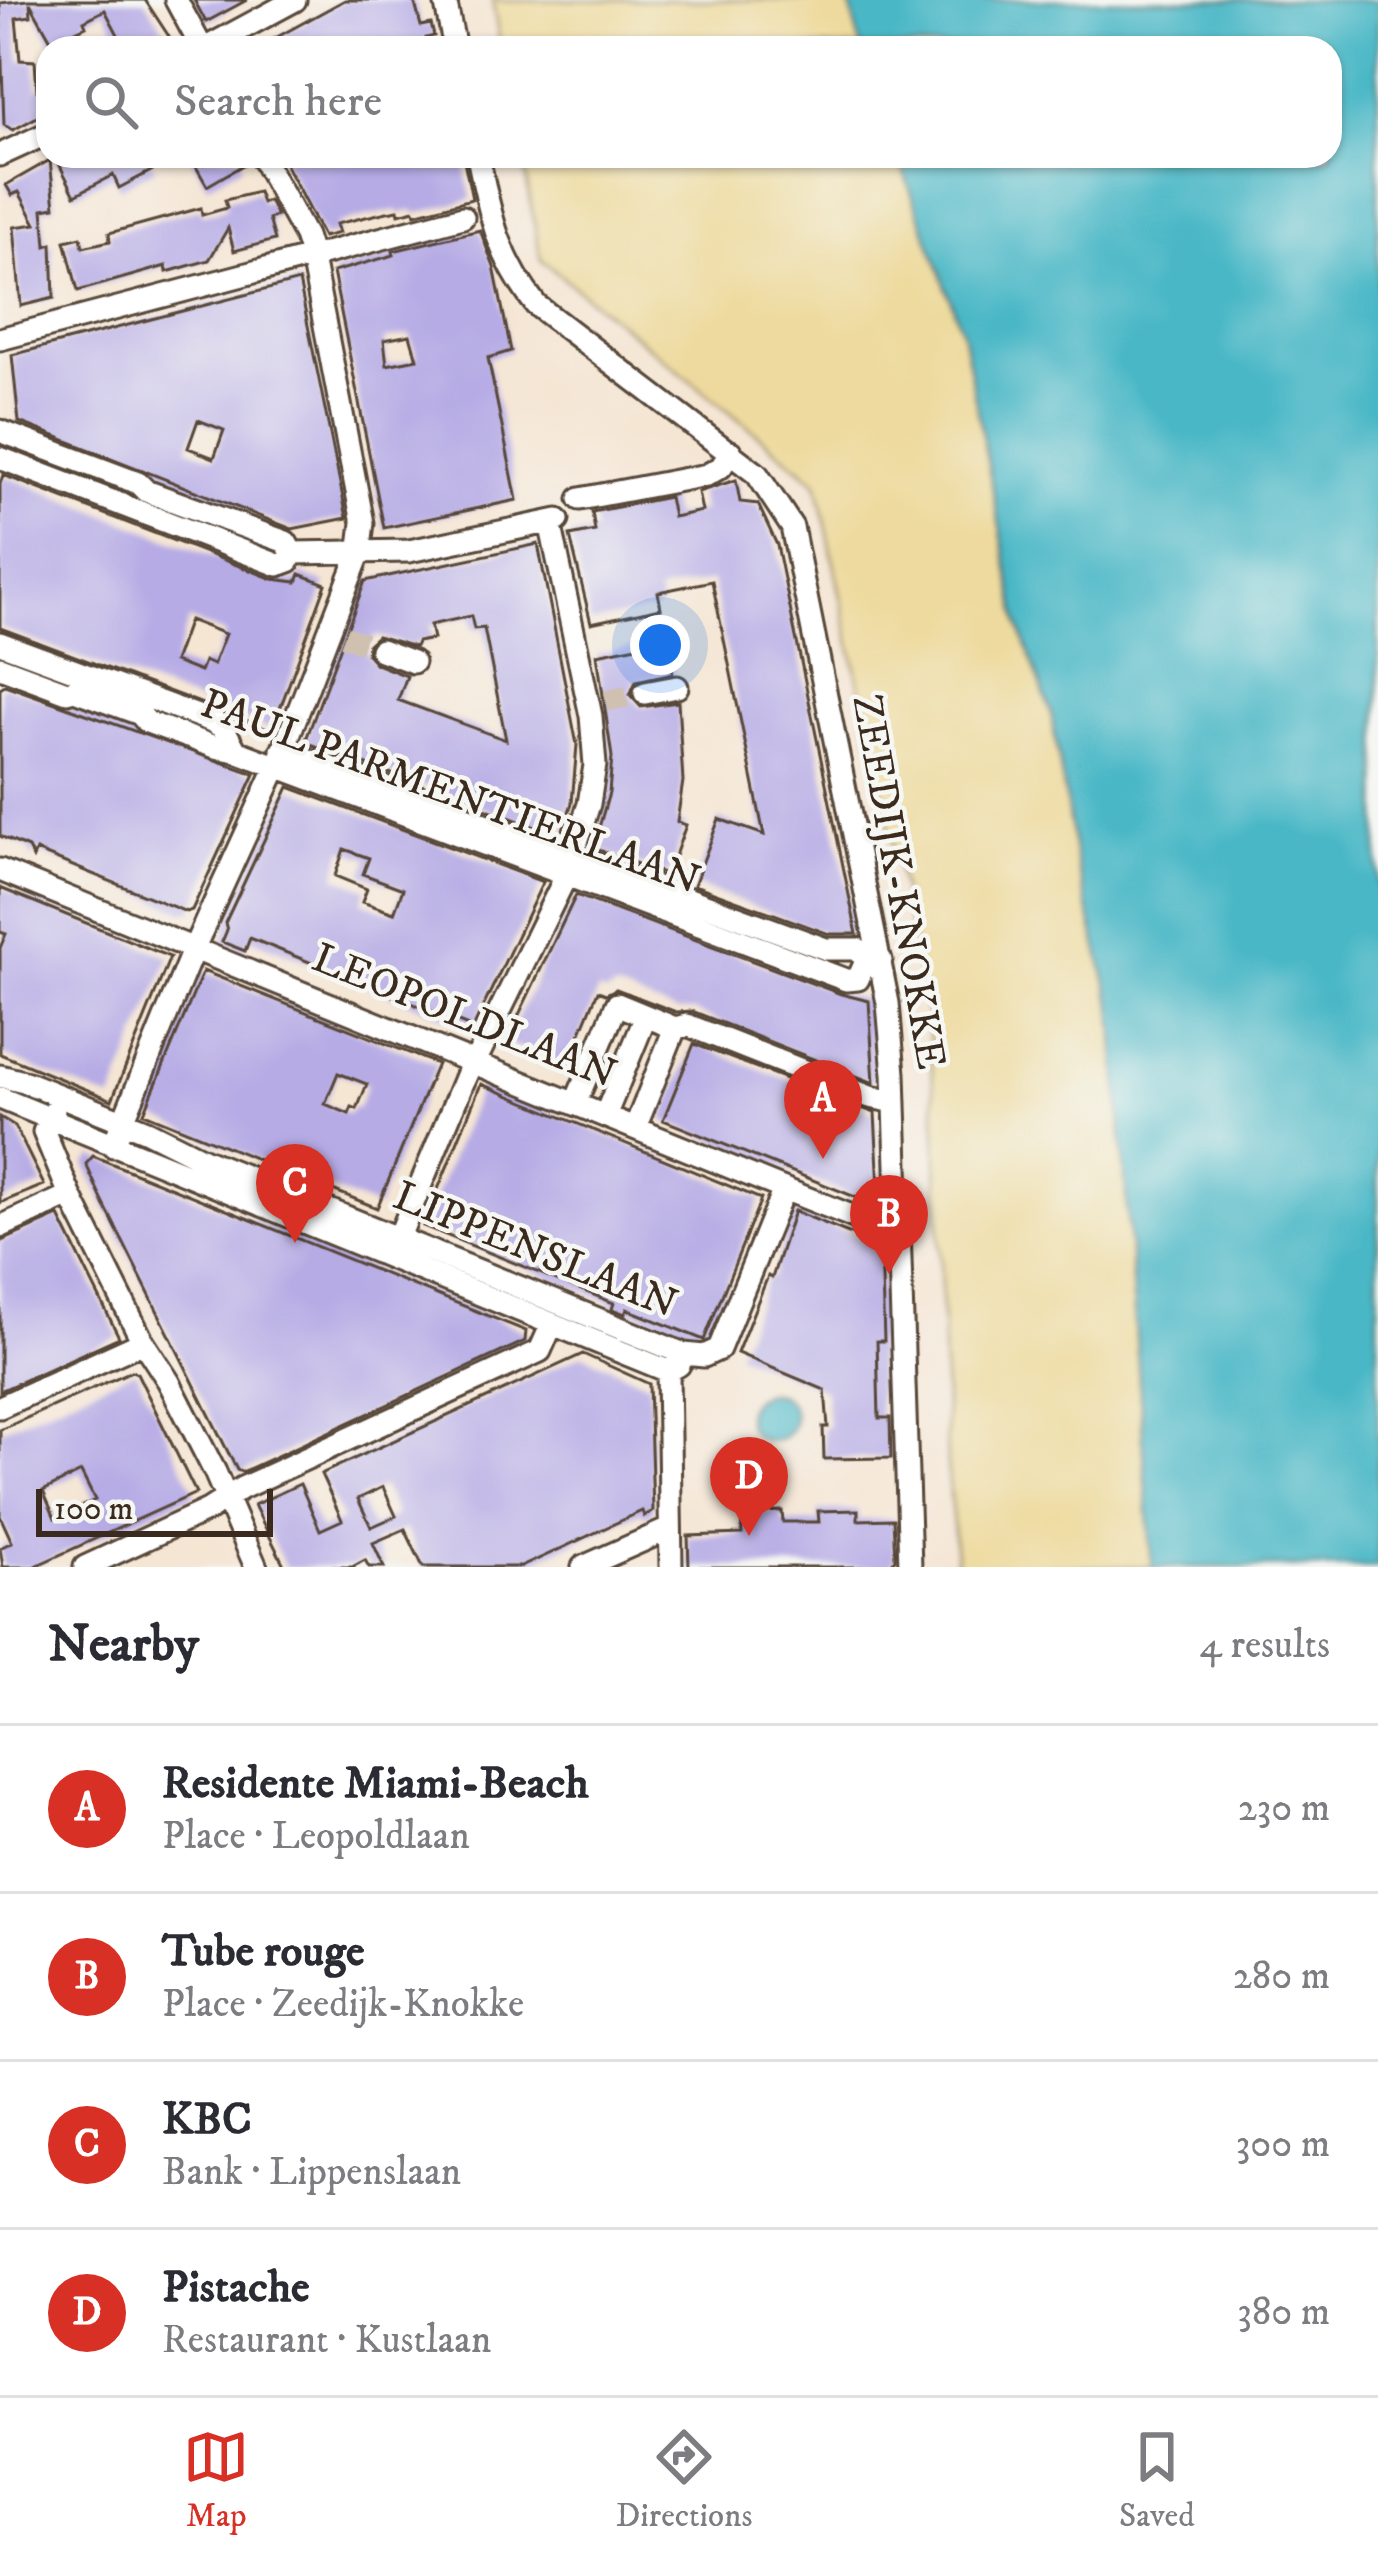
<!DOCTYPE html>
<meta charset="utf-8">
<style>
body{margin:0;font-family:"IM FELL DW Pica",serif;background:#f7f7f7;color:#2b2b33}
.scale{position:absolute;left:36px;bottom:30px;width:237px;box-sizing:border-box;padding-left:12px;border:6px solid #3b2a1e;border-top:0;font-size:33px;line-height:42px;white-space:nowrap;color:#3b2a1e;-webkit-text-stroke:9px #f6f6f2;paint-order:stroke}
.you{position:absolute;left:660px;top:645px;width:42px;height:42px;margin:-30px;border:9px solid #fff;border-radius:50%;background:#1a73e8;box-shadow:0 0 0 18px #1a73e833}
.badge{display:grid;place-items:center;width:78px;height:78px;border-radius:50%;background:#d93025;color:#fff;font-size:39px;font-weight:700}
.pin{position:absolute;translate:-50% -99px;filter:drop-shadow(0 3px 6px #0008)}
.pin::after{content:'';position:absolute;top:63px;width:42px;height:36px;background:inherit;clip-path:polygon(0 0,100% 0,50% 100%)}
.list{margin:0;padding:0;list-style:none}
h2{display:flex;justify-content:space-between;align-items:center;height:156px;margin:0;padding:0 48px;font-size:51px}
h2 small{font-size:39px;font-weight:400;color:#7c7c81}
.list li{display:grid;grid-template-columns:78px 1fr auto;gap:36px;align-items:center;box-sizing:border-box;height:168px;padding:0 48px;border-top:3px solid #e1e1e2}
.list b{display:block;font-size:45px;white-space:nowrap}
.list p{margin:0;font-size:39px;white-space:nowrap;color:#7c7c81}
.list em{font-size:39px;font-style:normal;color:#7c7c81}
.icon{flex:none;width:66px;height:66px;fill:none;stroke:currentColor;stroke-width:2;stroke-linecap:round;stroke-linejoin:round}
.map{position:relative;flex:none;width:1378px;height:1567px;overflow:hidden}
.search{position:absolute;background:#fff;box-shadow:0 3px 9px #0004;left:36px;right:36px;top:36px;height:132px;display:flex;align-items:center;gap:30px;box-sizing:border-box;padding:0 42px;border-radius:36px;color:#7c7c81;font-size:45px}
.sheet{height:828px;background:#fff}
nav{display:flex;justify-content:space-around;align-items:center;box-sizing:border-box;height:168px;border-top:3px solid #e1e1e2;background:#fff;font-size:33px;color:#7c7c81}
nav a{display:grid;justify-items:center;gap:6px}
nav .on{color:#d93025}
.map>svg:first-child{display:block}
</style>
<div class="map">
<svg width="1378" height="1567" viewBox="0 0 1378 1567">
<rect width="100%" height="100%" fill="#f6f6f2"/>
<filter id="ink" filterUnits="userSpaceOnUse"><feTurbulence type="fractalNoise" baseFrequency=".00833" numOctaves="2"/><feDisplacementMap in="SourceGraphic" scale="24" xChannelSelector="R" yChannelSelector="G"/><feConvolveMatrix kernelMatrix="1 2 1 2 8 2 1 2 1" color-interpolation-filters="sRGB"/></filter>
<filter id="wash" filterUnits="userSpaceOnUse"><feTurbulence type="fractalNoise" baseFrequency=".004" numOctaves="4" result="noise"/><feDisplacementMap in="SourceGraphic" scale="48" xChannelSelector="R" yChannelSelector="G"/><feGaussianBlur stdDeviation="2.7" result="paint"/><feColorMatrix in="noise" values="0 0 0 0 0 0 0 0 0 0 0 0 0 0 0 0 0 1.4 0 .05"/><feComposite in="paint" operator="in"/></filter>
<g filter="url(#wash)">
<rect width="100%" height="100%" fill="#f5e5d3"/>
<path fill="#eeda9e" stroke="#94825e" stroke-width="3" d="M 492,0 L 849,0 L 861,48 L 501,48 Z
M 522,156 L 898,156 L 962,331 L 1019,625 L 1051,713 L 1076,861 L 1113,1008 L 1152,1567 L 957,1567 L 947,1462 L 935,1105 L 927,1009 L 817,482 L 541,260 Z"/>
<path fill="#4ab7c6" stroke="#427072" stroke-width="3" d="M 849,0 L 1378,0 L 1378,1567 L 1152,1567 L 1113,1008 L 1076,861 L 1051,713 L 1019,625 L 962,331 L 898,156 L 1330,156 L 1330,48 L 861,48 Z
M746 1417a24 24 0 1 1 48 0a24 24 0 1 1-48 0Z"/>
<g id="blocks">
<path fill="#b6abe5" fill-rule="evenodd" d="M 28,0 L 145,0 L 170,38 L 153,48 L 125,48 L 105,10 L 84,21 L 86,26 L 52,42 L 30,3 L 31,16 L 16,18 L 20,60 L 35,61 L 37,90 L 48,84 L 48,111 L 13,130 L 4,125 L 0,3 Z
M 194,0 L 247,0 L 206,22 Z
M 345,0 L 414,0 L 421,26 L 431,24 L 434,36 L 426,38 L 428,48 L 257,48 Z
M 55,156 L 148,156 L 155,169 L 119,188 L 113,175 L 75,195 Z
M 190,156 L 238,156 L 243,165 L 207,186 Z
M 281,156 L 463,156 L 472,199 L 415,214 L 414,210 L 399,214 L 398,210 L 387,212 L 336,224 L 339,233 L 323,237 Z
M 50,160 L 55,207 L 43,209 L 46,246 L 52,244 L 54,298 L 21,306 L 14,227 L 36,224 L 19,192 L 12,195 L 6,185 Z
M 258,192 L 262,203 L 269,201 L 277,216 L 269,219 L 275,240 L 234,251 L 228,228 L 209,260 L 167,272 L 166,266 L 78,291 L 65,241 L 81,237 L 83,247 L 110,241 L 109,233 L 201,208 L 202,215 L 227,208 L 225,200 Z
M 480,230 L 494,267 L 511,351 L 488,358 L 517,500 L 384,528 L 333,272 L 394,255 L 393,251 ZM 410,335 L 417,359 L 387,365 L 384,340 Z
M 299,281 L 347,518 L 292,529 L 19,422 L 12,355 ZM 198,420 L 224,430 L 214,458 L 188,448 Z
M 3,475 L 273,579 L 297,582 L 300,574 L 326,584 L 272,730 L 0,628 L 0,484 ZM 189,620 L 225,634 L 213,665 L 204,661 L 200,672 L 174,662 Z
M 736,480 L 740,502 L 758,504 L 777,545 L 857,934 L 829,934 L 694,885 L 719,819 L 764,835 L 712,581 L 658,592 L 661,608 L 591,623 L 570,536 L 595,531 L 592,512 L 669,497 L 673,517 L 702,511 L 698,492 Z
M 538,544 L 577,745 L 572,803 L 562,832 L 557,835 L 305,742 L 365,581 ZM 471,616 L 474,629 L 484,628 L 506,740 L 398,700 L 407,676 L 376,664 L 367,654 L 368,644 L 377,636 L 415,647 L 417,642 L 433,639 L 430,625 Z
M 667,640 L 673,673 L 636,681 L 630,695 L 641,707 L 678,702 L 683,781 L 677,822 L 686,825 L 668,875 L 593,848 L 609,793 L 612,757 L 597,654 Z
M 5,685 L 255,774 L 192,910 L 186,912 L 36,851 L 33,858 L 28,848 L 0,836 L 0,688 Z
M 289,787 L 543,882 L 473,1028 L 250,938 L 245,951 L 222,942 L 227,930 L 225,923 ZM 344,849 L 369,858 L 363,874 L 403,889 L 394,913 L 362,902 L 367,889 L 335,876 Z
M 0,888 L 170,957 L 112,1100 L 0,1054 L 0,948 L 6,934 L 0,932 Z
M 576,895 L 841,994 L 869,1001 L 874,1083 L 692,1011 L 676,1012 L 616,989 L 606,994 L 598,991 L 567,1066 L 506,1042 Z
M 203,971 L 437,1064 L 377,1208 L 144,1113 ZM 338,1073 L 367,1084 L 357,1109 L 352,1107 L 349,1114 L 325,1104 Z
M 694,1044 L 875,1113 L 880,1207 L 663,1120 Z
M 481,1084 L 761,1199 L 704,1340 L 627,1309 L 625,1314 L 612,1309 L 614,1303 L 423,1226 Z
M 0,1117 L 15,1126 L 44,1185 L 0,1203 Z
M 93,1156 L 526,1331 L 525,1341 L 242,1472 L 237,1470 L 103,1202 L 86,1164 Z
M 794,1211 L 881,1246 L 884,1341 L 877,1341 L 879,1418 L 890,1418 L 891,1458 L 824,1459 L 823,1427 L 828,1427 L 825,1390 L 737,1353 L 768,1276 L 772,1278 Z
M 59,1216 L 119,1337 L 0,1391 L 0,1242 Z
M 583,1354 L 649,1384 L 653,1511 L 644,1516 L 642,1511 L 521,1567 L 423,1567 L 405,1529 L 373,1543 L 384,1567 L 369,1567 L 365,1560 L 352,1567 L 285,1567 L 254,1505 L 300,1484 L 320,1530 L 342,1520 L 321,1474 ZM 383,1487 L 396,1516 L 371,1527 L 358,1499 Z
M 132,1371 L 137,1373 L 196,1493 L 33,1567 L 3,1567 L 0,1548 L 12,1542 L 0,1516 L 0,1430 ZM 81,1472 L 95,1500 L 55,1518 L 43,1491 Z
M 858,1510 L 858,1520 L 893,1519 L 895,1558 L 890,1567 L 689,1567 L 688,1536 L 742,1534 L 741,1513 L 782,1511 L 783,1522 L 819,1522 L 818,1511 Z"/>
</g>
</g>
<g filter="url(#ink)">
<use href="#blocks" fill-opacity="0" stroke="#574639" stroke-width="3"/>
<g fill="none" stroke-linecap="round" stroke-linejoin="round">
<path stroke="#d0c0af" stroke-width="21" stroke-dasharray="21 10" stroke-linecap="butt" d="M 344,636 L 381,650
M 606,701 L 645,693"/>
<defs>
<path id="minor" d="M 176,0 L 202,48
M 445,0 L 455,48
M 206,48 L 295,0
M 0,155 L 48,133
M 478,156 C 490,215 498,257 536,305 L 757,474 L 792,527 L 888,1003 L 894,1074 L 910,1567
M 0,339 L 463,217
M 0,431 L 138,483 L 146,491 L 286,542 L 292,553
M 0,458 L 278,565 L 289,561 L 292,553 L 409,551 L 558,520
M 580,499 L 707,475 L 721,467 L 731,452
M 0,643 L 214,722 L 224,729 L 236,751
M 381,650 L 413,662
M 0,667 L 67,692 L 74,690 L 140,714 L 147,722 L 215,747 L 236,751 L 846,980 L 858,979 L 866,961 L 881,960
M 645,693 L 677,687
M 282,750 L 826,949 L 858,949 L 866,961
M 0,870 L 784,1189 L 879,1227 L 900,1230
M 675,1028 L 687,1025 L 870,1097 L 895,1102
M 475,1062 L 566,876 L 589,804 L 595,765 L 591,716 L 550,522
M 0,1076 L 28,1083 L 147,1131 L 203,1159 L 684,1354 L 704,1356 L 719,1349 L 784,1189
M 0,1098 L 668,1371 L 679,1365 L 684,1354
M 575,1104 L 617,1004 L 675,1028 L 635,1128
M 54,1110 L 44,1132 L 70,1195 L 143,1342 L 169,1382 L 215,1472 L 256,1567
M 605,1116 L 646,1016
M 113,1146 L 193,950 L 277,766 L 359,554 L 363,523 L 312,258 L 305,236 L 261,156
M 0,1227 L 70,1195
M 394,1249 L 472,1061
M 668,1371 L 671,1567
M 0,1407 L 143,1342
M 85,1567 L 208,1510 L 242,1488 L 540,1351 L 552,1324
M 583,1567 L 669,1529"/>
</defs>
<use href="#minor" stroke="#574639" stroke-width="27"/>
<use href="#minor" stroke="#fff" stroke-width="21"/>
</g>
</g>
<g text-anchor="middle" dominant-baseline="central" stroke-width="9" stroke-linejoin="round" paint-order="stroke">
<g font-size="42" fill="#3b2a1e" stroke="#f6f6f2">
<text transform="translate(450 793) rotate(20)">PAUL PARMENTIERLAAN</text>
<text transform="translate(898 882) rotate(80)">ZEEDIJK-KNOKKE</text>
<text transform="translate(464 1017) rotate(22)">LEOPOLDLAAN</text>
<text transform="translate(535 1251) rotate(22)">LIPPENSLAAN</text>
</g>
</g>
</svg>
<div class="scale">100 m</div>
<div class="you"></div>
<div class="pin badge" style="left:823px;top:1159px">A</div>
<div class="pin badge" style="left:889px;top:1274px">B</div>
<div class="pin badge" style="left:295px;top:1243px">C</div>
<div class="pin badge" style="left:749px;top:1536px">D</div>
<div class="search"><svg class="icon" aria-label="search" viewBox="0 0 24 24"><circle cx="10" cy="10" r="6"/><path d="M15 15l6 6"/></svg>Search here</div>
</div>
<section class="sheet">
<h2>Nearby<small>4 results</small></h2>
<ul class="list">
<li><span class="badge">A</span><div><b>Residente Miami-Beach</b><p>Place · Leopoldlaan</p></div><em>230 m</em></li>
<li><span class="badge">B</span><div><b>Tube rouge</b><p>Place · Zeedijk-Knokke</p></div><em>280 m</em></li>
<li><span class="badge">C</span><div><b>KBC</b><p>Bank · Lippenslaan</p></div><em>300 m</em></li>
<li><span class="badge">D</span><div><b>Pistache</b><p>Restaurant · Kustlaan</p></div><em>380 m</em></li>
</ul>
</section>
<nav>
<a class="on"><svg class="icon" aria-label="map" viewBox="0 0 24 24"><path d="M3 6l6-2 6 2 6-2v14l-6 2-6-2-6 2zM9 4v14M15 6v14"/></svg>Map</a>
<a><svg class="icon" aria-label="directions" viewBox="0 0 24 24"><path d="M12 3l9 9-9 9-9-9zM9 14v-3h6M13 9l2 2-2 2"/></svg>Directions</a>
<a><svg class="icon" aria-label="saved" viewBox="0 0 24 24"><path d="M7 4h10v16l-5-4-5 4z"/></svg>Saved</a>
</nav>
